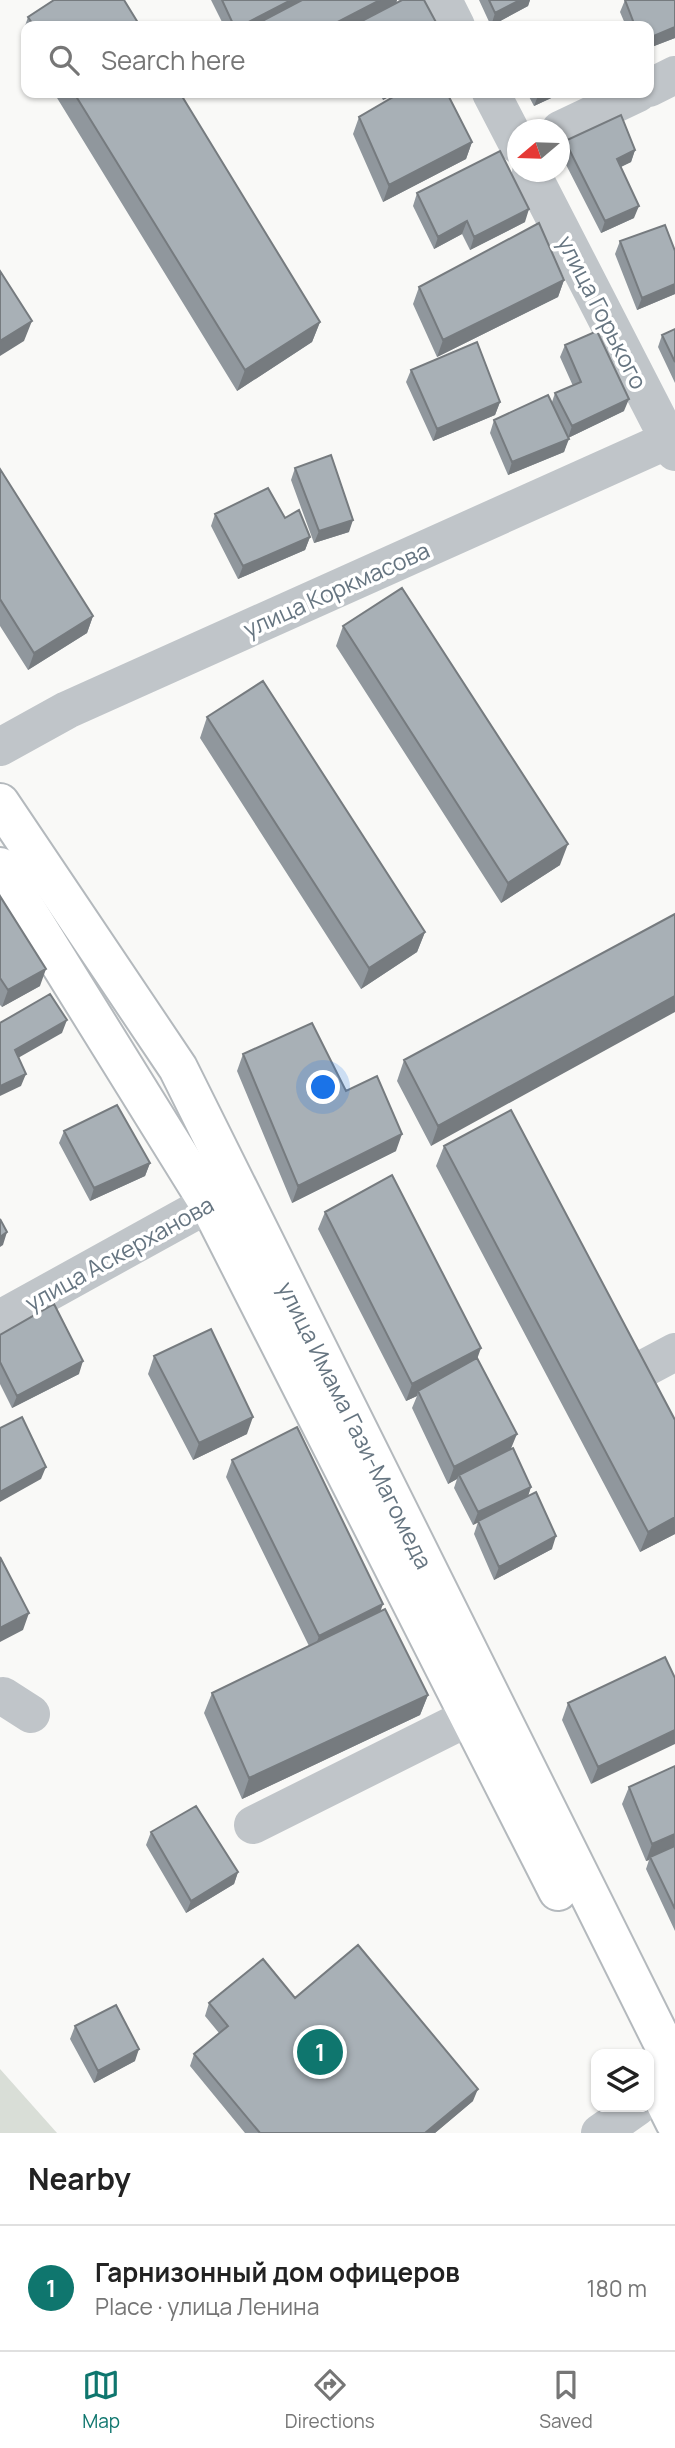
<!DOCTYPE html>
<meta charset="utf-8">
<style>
body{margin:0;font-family:Manrope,sans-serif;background:#f2f2f2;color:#222}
.controls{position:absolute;right:21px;bottom:21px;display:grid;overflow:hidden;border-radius:14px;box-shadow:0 2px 5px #0004}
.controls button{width:63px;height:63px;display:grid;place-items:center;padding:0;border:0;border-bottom:2px solid #e0e0e0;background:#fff;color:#222;font:35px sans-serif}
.compass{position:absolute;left:507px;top:119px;width:63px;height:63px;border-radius:50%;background:#fff;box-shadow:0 2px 5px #0004;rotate:251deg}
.you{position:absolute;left:324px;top:1088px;width:24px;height:24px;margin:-18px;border:5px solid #fff;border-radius:50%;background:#1a73e8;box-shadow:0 0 0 10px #1a73e833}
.badge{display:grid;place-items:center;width:46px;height:46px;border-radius:50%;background:#0f766e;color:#fff;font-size:23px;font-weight:700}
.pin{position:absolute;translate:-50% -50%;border:4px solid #fff;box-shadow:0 2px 7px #0006}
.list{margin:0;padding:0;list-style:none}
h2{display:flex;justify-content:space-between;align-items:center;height:91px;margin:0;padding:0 28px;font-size:30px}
h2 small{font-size:23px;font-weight:400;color:#767676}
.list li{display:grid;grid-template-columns:46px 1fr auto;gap:21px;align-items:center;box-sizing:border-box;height:126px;padding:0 28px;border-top:2px solid #e0e0e0}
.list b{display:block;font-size:26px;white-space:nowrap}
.list p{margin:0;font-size:23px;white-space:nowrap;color:#767676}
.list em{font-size:23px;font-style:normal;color:#767676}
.icon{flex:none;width:38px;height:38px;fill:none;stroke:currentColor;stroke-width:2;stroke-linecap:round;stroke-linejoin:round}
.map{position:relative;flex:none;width:675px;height:2133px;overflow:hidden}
.search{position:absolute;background:#fff;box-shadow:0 2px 5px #0004;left:21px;right:21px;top:21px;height:77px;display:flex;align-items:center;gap:18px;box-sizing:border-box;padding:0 24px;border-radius:14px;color:#767676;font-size:26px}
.sheet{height:217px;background:#fff}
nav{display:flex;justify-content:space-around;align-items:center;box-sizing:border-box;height:98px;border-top:2px solid #e0e0e0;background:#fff;font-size:19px;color:#767676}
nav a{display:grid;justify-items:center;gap:4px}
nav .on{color:#0f766e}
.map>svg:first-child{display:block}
</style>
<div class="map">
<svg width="675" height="2133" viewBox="0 0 675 2133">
<rect width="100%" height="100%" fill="#f9f9f7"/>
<path fill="#d9ded7" d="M 0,2069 L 57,2133 L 0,2133 Z"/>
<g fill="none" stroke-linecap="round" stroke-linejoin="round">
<defs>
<g id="major">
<path id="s1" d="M 0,803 L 178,1068 L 675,2067"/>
<path d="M 0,867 L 209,1204 L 558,1891"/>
<path d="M 649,2070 L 675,2122"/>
</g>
</defs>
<use href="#major" stroke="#b4b9bd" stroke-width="42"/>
<path stroke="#c0c5c9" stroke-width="38" d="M 443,0 L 456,26
M 649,88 L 675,75
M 491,93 L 518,145
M 560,130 L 638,93
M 531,172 L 675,452
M 0,747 L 67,710 L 675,437
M 0,1319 L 237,1188
M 645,1368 L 675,1352
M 0,1697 L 3,1696 L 31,1714
M 253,1825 L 469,1717
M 600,2133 L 637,2107"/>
<use href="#major" stroke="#fff" stroke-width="38"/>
</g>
<path fill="#90979d" d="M 211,0 L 397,0 L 396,3 L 438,26 L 224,26 Z
M 479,0 L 530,0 L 528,6 L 491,26 Z
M 625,0 L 675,0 L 675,38 L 649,48 L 649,26 L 626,26 L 620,12 Z
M 28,17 L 140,26 L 26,26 L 26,47 L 21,38 Z
M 54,93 L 180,93 L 320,322 L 312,342 L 237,391 Z
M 379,93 L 396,93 L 383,100 Z
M 527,93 L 562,93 L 534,106 Z
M 359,117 L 472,142 L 466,159 L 383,202 L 353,134 Z
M 565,141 L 635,150 L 631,162 L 621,167 L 634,218 L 601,233 L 560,153 Z
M 417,193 L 525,222 L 470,250 L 462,234 L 434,249 L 413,206 Z
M 620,241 L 675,251 L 675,294 L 637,310 L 615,254 Z
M 564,280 L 558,297 L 437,357 L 413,304 L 419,287 Z
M 675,329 L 675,383 L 658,347 L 662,335 Z
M 565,345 L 624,411 L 568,438 L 564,452 L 508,475 L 490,433 L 494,420 L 552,402 L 555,393 L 573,386 L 560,357 Z
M 411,370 L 500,402 L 495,415 L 433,441 L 406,382 Z
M 295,468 L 349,532 L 314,543 L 291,480 Z
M 0,469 L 93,616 L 87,633 L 28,670 L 0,626 Z
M 215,514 L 310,537 L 305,550 L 238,579 L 211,526 Z
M 343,626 L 560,865 L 501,903 L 336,646 Z
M 207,717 L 425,932 L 417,952 L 361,989 L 200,738 Z
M 0,896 L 40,986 L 2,1007 L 0,1005 Z
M 675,914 L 431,1146 L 397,1081 L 404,1060 Z
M 243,1054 L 346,1091 L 396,1151 L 292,1203 L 237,1071 Z
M 64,1131 L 150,1163 L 145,1176 L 90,1201 L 59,1143 Z
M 444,1146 L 675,1534 L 640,1552 L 436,1166 Z
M 325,1212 L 477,1358 L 511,1449 L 531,1487 L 528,1496 L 552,1549 L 494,1580 L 474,1534 L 478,1522 L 473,1525 L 454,1488 L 457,1479 L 448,1484 L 412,1408 L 417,1396 L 406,1401 L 318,1229 Z
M 0,1335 L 79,1374 L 12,1408 L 0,1384 Z
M 154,1356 L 247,1434 L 193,1460 L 148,1374 Z
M 232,1460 L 381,1611 L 428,1695 L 420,1715 L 242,1799 L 204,1713 L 212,1693 L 309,1646 L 226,1477 Z
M 665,1657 L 591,1784 L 562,1720 L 568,1703 Z
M 675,1766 L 675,1931 L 646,1869 L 649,1860 L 646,1861 L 622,1804 L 629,1787 Z
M 151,1832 L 238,1872 L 234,1884 L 186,1913 L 146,1845 Z
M 295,1998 L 473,2101 L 435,2133 L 245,2133 L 190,2066 L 194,2054 L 219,2033 L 205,2016 L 209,2003 Z
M 75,2026 L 135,2061 L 94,2083 L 70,2039 Z"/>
<path fill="#767b7f" d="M 291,0 L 303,0 L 260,26 L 241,26 Z
M 380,0 L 397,0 L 395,6 L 356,24 L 355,26 L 330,26 Z
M 520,0 L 530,0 L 528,6 L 491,26 L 495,13 Z
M 675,27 L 675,38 L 649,48 L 649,38 Z
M 385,93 L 396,93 L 383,100 Z
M 539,93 L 562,93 L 534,106 Z
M 472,142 L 466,159 L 383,202 L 389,185 Z
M 635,150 L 631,162 L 612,171 L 617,159 Z
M 639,206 L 634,218 L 601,233 L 605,221 Z
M 529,209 L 525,222 L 470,250 L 474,237 Z
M 467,221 L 462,234 L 434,249 L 438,237 Z
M 564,280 L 558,297 L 437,357 L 443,340 Z
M 675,284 L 675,294 L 637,310 L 642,298 Z
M 32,321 L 24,341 L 0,356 L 0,341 Z
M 320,322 L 312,342 L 237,391 L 245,370 Z
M 629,399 L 624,411 L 568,438 L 572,426 Z
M 500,402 L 495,415 L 433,441 L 437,429 Z
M 569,439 L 564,452 L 508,475 L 512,462 Z
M 353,520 L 349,532 L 314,543 L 319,531 Z
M 310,537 L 305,550 L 238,579 L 243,566 Z
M 93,616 L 87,633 L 28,670 L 34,653 Z
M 568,844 L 560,865 L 501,903 L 508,883 Z
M 425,932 L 417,952 L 361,989 L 369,968 Z
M 46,969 L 40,986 L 2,1007 L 8,990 Z
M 675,996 L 675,1012 L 431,1146 L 438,1126 Z
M 67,1020 L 62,1033 L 11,1062 L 15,1050 Z
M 26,1074 L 21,1086 L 0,1096 L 0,1086 Z
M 402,1134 L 396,1151 L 292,1203 L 298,1186 Z
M 150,1163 L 145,1176 L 90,1201 L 94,1188 Z
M 7,1232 L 3,1245 L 0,1247 L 0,1237 Z
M 481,1348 L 475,1365 L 418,1391 L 417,1396 L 406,1401 L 412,1384 Z
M 83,1361 L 79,1374 L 12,1408 L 17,1396 Z
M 253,1417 L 247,1434 L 193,1460 L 199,1443 Z
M 517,1434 L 510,1451 L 459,1475 L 457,1479 L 448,1484 L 454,1467 Z
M 46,1467 L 41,1479 L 0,1502 L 0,1492 Z
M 531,1487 L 527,1499 L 473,1525 L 478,1512 Z
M 675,1517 L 675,1534 L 640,1552 L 648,1532 Z
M 556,1536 L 552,1549 L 494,1580 L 499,1567 Z
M 383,1604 L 377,1621 L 313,1653 L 319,1636 Z
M 29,1613 L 23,1630 L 0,1642 L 0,1628 Z
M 428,1695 L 420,1715 L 242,1799 L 249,1778 Z
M 675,1730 L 675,1744 L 591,1784 L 598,1767 Z
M 675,1834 L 675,1848 L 650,1857 L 649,1860 L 646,1861 L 652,1844 Z
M 238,1872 L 234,1884 L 186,1913 L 191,1901 Z
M 139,2049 L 135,2061 L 94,2083 L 98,2071 Z
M 478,2089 L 473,2101 L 435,2133 L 425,2133 Z"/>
<path fill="#a8b0b6" stroke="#767b7f" stroke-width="2" d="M 54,0 L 124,0 L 140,26 L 34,26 L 28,17 Z
M 222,0 L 291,0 L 241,26 L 234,26 Z
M 302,0 L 380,0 L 330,26 L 253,26 Z
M 402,0 L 424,0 L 438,26 L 357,26 L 356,24 Z
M 489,0 L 520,0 L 495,13 Z
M 625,0 L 675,0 L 675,27 L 649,38 L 649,26 L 635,26 Z
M 74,93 L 180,93 L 320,322 L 245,370 Z
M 400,93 L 447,93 L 472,142 L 389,185 L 359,117 Z
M 621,115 L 635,150 L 617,159 L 639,206 L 605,221 L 565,141 Z
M 500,151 L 529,209 L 474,237 L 467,221 L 438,237 L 417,193 Z
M 539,223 L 564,280 L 443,340 L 419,287 Z
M 665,225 L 675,251 L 675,284 L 642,298 L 620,241 Z
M 0,271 L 32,321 L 0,341 Z
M 675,329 L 675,362 L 662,335 Z
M 597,331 L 629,399 L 572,426 L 555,393 L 581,382 L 565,345 Z
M 477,342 L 500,402 L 437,429 L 411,370 Z
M 548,395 L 569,439 L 512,462 L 494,420 Z
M 331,455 L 353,520 L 319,531 L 295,468 Z
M 0,469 L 93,616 L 34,653 L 0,599 Z
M 268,488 L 285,518 L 299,510 L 310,537 L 243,566 L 215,514 Z
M 402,588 L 568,844 L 508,883 L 343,626 Z
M 263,681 L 425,932 L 369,968 L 207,717 Z
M 0,896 L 46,969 L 8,990 L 0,978 Z
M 675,914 L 675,996 L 438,1126 L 404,1060 Z
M 50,994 L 67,1020 L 15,1050 L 26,1074 L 0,1086 L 0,1023 Z
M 312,1023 L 346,1091 L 377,1076 L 402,1134 L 298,1186 L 243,1054 Z
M 117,1105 L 150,1163 L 94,1188 L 64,1131 Z
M 511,1110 L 675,1420 L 675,1517 L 648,1532 L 444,1146 Z
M 392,1175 L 481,1348 L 412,1384 L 325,1212 Z
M 0,1219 L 7,1232 L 0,1237 Z
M 54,1304 L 83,1361 L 17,1396 L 0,1362 L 0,1335 Z
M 211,1329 L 253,1417 L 199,1443 L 154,1356 Z
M 477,1358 L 517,1434 L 454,1467 L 418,1391 Z
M 22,1417 L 46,1467 L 0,1492 L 0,1428 Z
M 297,1427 L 383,1604 L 319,1636 L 232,1460 Z
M 513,1448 L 531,1487 L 478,1512 L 459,1475 Z
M 536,1492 L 556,1536 L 499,1567 L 478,1521 Z
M 0,1557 L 29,1613 L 0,1628 Z
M 385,1609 L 428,1695 L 249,1778 L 212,1693 Z
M 665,1657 L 675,1678 L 675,1730 L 598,1767 L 568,1703 Z
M 675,1766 L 675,1834 L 652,1844 L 629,1787 Z
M 196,1806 L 238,1872 L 191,1901 L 151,1832 Z
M 675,1846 L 675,1909 L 650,1857 Z
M 358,1945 L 478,2089 L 425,2133 L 260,2133 L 194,2054 L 228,2026 L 209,2003 L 263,1959 L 295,1998 Z
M 116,2005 L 139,2049 L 98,2071 L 75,2026 Z"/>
<g text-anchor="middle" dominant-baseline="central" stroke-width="7" stroke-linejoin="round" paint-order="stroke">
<g font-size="23" fill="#667581" stroke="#fff">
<text transform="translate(603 312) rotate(63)">улица Горького</text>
<text transform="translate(336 589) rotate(-24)">улица Коркмасова</text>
<text transform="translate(119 1253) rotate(-29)">улица Аскерханова</text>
<text stroke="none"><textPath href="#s1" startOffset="718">улица Имама Гази-Магомеда</textPath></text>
</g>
</g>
</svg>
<div class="controls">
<button><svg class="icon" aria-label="layers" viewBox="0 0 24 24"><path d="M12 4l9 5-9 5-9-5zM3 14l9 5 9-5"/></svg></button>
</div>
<svg class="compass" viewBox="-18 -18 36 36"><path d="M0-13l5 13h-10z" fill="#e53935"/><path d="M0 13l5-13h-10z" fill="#767676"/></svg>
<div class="you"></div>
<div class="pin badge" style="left:320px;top:2052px">1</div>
<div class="search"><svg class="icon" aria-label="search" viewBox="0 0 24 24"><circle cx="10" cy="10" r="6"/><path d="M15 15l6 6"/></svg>Search here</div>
</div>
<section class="sheet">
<h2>Nearby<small></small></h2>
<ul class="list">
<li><span class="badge">1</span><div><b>Гарнизонный дом офицеров</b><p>Place · улица Ленина</p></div><em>180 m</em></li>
</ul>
</section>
<nav>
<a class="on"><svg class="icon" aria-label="map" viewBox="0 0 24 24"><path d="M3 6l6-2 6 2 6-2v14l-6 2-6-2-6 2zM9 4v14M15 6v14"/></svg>Map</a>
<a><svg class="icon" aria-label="directions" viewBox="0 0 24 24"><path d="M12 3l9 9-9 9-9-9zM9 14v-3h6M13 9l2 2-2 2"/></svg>Directions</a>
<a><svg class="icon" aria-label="saved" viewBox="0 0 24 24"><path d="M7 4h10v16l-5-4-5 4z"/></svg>Saved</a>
</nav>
